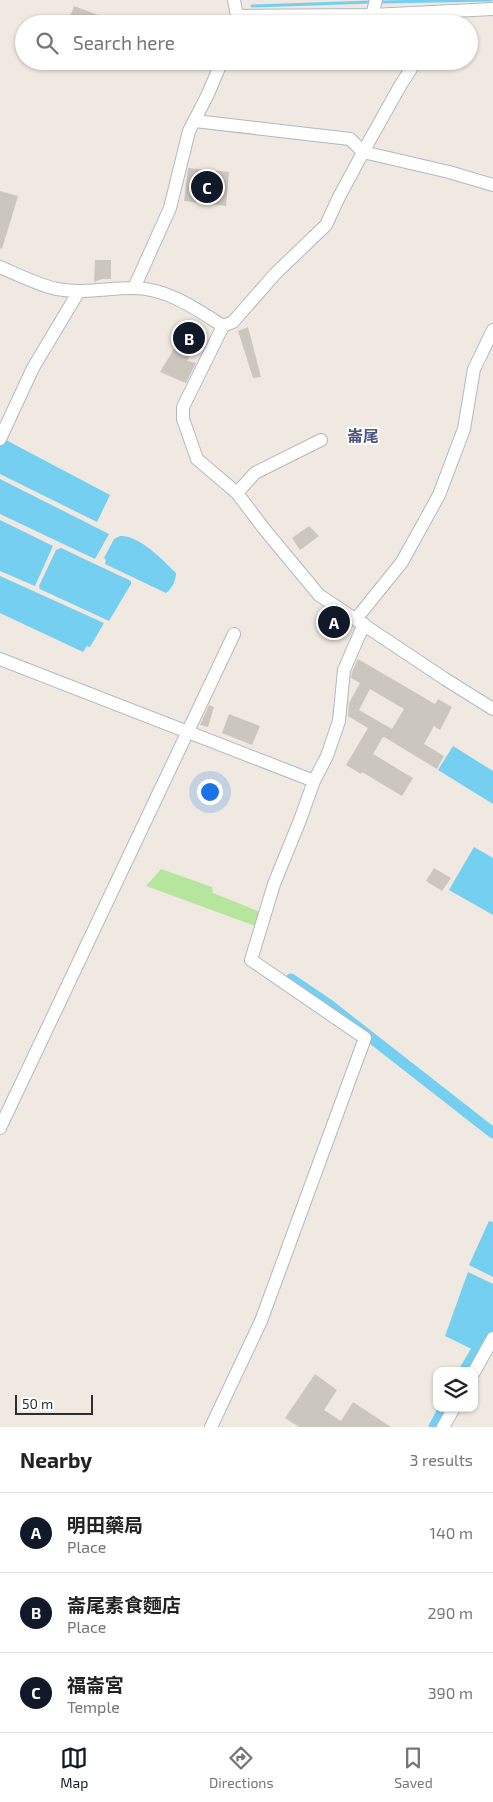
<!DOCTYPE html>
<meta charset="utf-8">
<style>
body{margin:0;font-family:"Exo 2","Noto Sans TC",sans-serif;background:#f6f6f6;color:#222}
.controls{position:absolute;right:15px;bottom:15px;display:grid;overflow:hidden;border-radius:10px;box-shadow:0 1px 4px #0004}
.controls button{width:45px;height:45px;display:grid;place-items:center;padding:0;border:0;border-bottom:1px solid #e0e0e0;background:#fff;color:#222;font:25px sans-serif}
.scale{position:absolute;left:15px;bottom:12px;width:78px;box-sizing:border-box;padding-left:5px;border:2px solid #2e2e2e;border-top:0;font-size:14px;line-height:18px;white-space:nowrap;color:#2e2e2e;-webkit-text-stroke:4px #fff;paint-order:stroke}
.you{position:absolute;left:209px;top:791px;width:18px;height:18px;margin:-12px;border:4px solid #fff;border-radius:50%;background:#1a73e8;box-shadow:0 0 0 8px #1a73e833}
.badge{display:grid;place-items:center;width:32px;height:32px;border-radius:50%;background:#111827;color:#fff;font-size:16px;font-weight:700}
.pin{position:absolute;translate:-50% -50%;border:2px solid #fff;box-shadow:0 1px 5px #0006}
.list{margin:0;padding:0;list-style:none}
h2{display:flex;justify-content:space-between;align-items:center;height:65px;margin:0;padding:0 20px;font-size:21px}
h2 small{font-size:16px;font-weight:400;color:#767676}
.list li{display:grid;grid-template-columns:32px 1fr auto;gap:15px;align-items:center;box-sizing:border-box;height:80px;padding:0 20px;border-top:1px solid #e0e0e0}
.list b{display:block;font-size:19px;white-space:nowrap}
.list p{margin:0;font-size:16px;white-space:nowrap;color:#767676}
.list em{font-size:16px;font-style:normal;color:#767676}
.icon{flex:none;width:28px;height:28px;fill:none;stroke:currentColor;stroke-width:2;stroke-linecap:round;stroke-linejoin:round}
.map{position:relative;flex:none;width:493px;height:1427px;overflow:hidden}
.search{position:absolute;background:#fff;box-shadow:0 1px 4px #0004;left:15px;right:15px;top:15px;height:55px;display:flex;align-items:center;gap:12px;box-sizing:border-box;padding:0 18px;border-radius:28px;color:#767676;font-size:19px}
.sheet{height:305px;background:#fff}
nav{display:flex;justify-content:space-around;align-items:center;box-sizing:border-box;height:70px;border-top:1px solid #e0e0e0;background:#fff;font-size:14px;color:#767676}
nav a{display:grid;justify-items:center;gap:2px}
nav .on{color:#111827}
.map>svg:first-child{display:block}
</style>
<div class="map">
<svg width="493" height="1427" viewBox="0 0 493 1427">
<rect width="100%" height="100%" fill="#efe9e1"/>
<path fill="#b6e59e" d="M 161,869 L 212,887 L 213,893 L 265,914 L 261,928 L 146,886 Z"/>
<path fill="#75cff0" d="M 6,440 L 110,495 L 97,522 L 0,474 L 0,442 Z
M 0,479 L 109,534 L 95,559 L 0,514 Z
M 0,520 L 53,546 L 35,586 L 0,571 Z
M 120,536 C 139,535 163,560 176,573 C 176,580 172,589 166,593 L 105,564 L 106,560 L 104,558 L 114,539 Z
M 61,548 L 131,581 L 131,584 L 109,621 L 40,589 L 39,586 L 56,550 Z
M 0,576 L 104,623 L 90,647 L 87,646 L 83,652 L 0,613 Z
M 453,746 L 493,771 L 493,804 L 438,770 Z
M 474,847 L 493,858 L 493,915 L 449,890 Z
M 489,1221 L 493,1222 L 493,1277 L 469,1265 Z
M 468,1272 L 493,1284 L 493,1322 L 476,1351 L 445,1336 Z"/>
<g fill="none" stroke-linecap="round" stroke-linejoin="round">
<path stroke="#75cff0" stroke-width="3" d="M 380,2 L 491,0
M 252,6 L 371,2"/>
<path stroke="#75cff0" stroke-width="11" d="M 291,979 L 328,1004 L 493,1133
M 464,1371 L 493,1323
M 434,1427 L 444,1408"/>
</g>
<path fill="#cbc7bf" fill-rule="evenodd" d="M 74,6 L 120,23 L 119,24 L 67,24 Z
M 188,168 L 229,172 L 226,206 L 184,201 Z
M 0,191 L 18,196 L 2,249 L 0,248 Z
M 95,260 L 111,260 L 111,279 L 102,279 L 94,282 Z
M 186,324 L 202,332 L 187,361 L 196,363 L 186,383 L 160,372 L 171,354 Z
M 248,327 L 261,377 L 253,378 L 238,331 Z
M 309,526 L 319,536 L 300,550 L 292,538 Z
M 329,612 L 344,622 L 335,638 L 319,629 Z
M 358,659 L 435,704 L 438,699 L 452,707 L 440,730 L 434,726 L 424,744 L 444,756 L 437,769 L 384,737 L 383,737 L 373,754 L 413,778 L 402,796 L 362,772 L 361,774 L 346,765 L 368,728 L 348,716 L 349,703 L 360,683 L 351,678 L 352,672 ZM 370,689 L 404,709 L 392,729 L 359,710 Z
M 209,705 L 214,707 L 208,727 L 200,725 Z
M 229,714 L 260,726 L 252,745 L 222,733 Z
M 434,868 L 451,878 L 442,891 L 426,881 Z
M 315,1374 L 337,1390 L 324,1410 L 341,1421 L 353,1402 L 391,1427 L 299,1427 L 285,1418 Z"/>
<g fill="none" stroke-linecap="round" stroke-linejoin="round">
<defs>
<path id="minor" d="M 234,0 L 237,16 L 235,24
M 372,15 L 376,0
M 237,16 L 372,15 L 493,9
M 437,24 L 442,12
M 195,121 L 350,139 L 363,152 L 449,172 L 493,185
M 0,267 C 16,274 41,286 57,289 C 84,294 107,288 133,288 C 167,288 196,309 223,326 L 183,407 L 183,419 L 197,459 L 237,493 L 265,530 L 319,595 L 445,679 L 493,709
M 134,288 L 170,208 L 189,131 L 208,94 L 222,61
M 223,326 L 233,322 L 275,274 L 326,225 L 339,197 L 367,145 L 400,86 L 416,61
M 0,439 L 33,368 L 79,291
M 237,493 L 255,473 L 321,440
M 356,619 L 402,562 L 439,495 L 464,429 L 474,369 L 493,330
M 0,659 L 314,781
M 0,1128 L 234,634
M 474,1372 L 493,1338
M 211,1427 L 261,1321 L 365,1038 L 251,960 L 274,884 L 300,820 L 314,781 L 327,756 L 339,721 L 344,670 L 364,624
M 443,1427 L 454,1408"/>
</defs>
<use href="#minor" stroke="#b4b7c1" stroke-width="14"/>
<use href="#minor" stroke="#fff" stroke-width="12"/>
</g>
<g text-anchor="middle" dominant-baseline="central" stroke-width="4" stroke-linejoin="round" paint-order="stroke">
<g font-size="16" font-weight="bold" fill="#4d5680" stroke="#fff">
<text x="363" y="435">崙尾</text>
</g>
</g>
</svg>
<div class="controls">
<button><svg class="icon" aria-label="layers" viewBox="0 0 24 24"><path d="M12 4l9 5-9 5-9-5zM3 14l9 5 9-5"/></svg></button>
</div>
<div class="scale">50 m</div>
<div class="you"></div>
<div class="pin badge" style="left:334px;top:622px">A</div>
<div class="pin badge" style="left:189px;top:338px">B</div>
<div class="pin badge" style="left:207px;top:187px">C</div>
<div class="search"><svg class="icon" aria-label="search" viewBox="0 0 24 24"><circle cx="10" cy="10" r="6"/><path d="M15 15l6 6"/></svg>Search here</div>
</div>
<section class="sheet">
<h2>Nearby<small>3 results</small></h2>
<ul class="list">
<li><span class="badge">A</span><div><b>明田藥局</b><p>Place</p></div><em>140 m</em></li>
<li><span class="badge">B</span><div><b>崙尾素食麵店</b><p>Place</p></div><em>290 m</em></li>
<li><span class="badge">C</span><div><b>福崙宮</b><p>Temple</p></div><em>390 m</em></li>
</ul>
</section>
<nav>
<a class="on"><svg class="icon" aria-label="map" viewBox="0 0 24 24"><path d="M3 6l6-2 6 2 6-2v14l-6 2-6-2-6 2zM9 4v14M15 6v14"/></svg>Map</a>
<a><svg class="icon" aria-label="directions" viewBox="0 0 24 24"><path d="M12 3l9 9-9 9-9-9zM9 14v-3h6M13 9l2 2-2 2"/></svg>Directions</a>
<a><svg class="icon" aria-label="saved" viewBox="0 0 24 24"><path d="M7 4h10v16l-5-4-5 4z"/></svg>Saved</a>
</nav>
